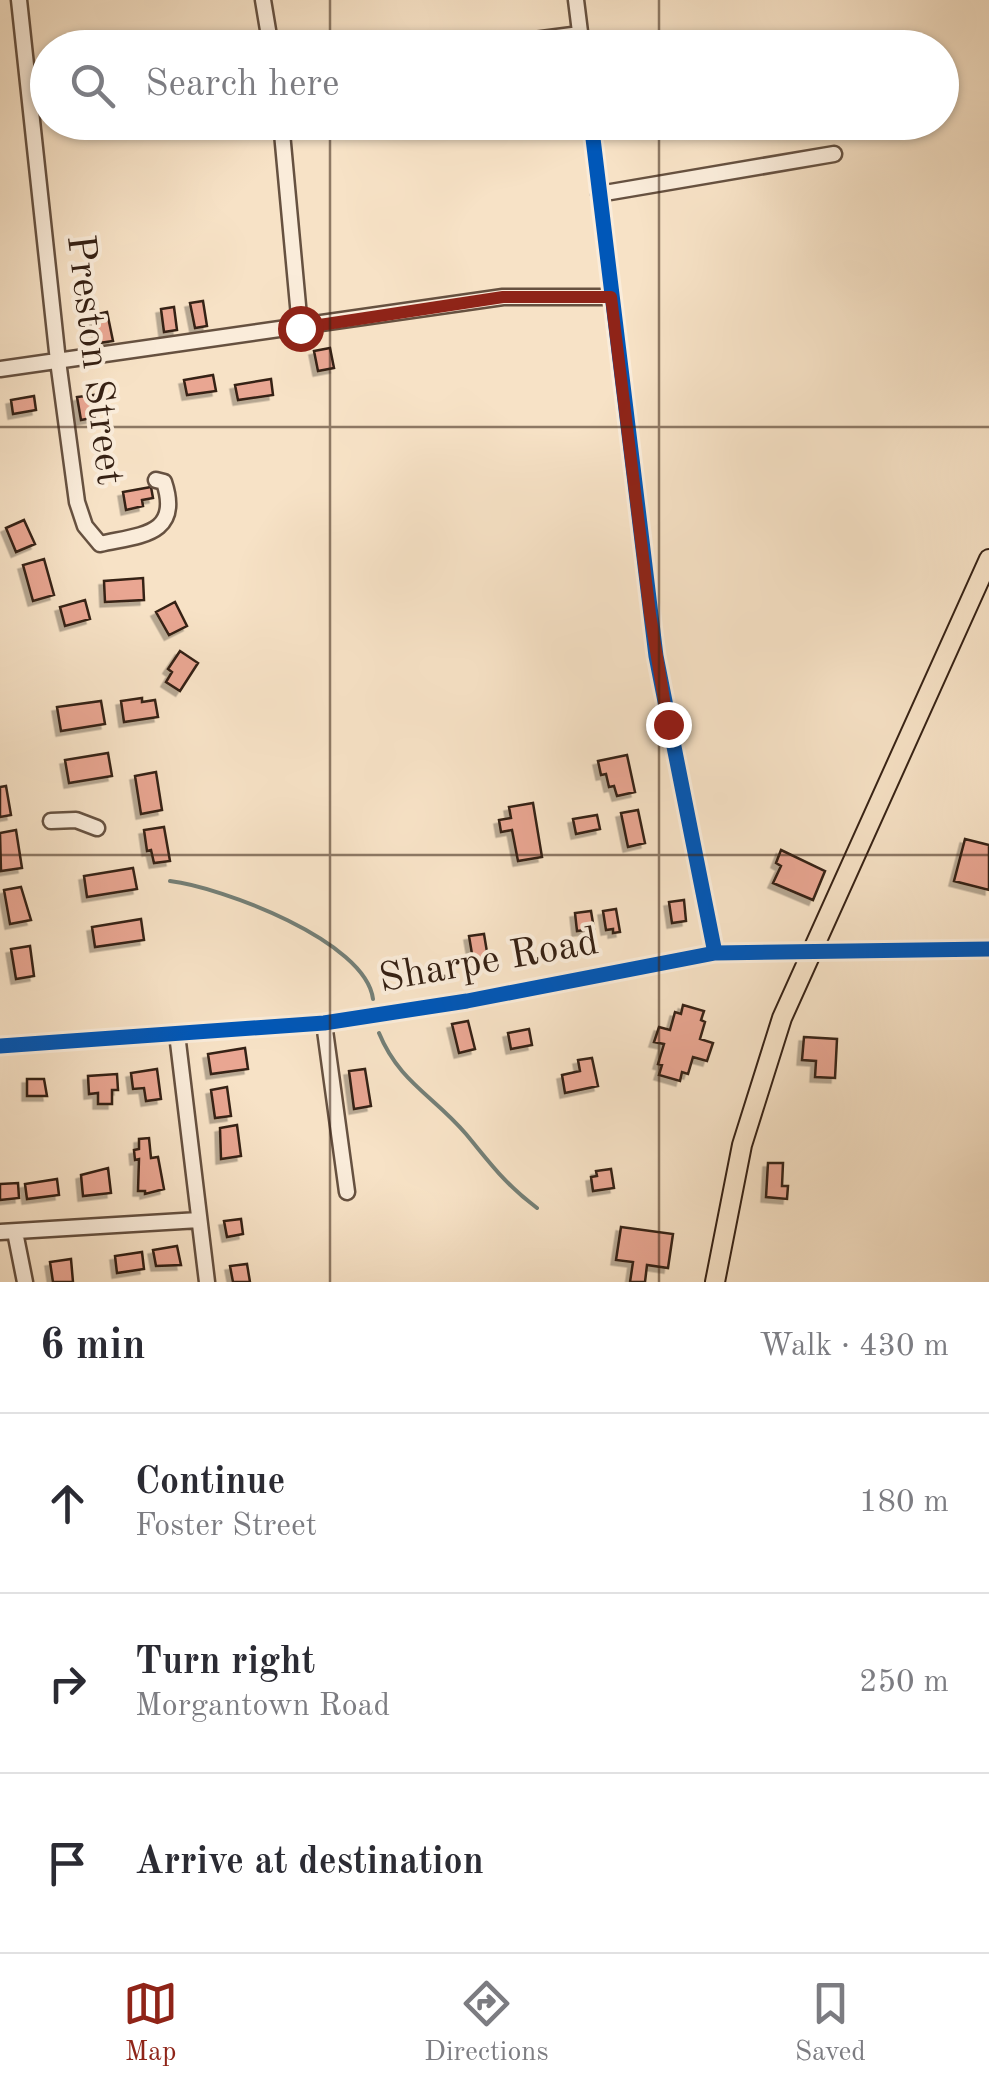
<!DOCTYPE html>
<meta charset="utf-8">
<style>
body{margin:0;font-family:"Old Standard TT",serif;background:#f2f2f3;color:#2b2b33}
.stop{position:absolute;width:30px;height:30px;margin:-22px;border:8px solid #8f2418;border-radius:50%;background:#fff}
.stop.end{background:#8f2418;border-color:#fff;box-shadow:0 2px 10px #0008}
.list{margin:0;padding:0;list-style:none}
h2{display:flex;justify-content:space-between;align-items:center;height:130px;margin:0;padding:0 40px;font-size:42px}
h2 small{font-size:32px;font-weight:400;color:#7c7c81}
.list li{display:grid;grid-template-columns:65px 1fr auto;gap:30px;align-items:center;box-sizing:border-box;height:180px;padding:0 40px;border-top:2px solid #e1e1e2}
.list b{display:block;font-size:38px;white-space:nowrap}
.list p{margin:0;font-size:32px;white-space:nowrap;color:#7c7c81}
.list em{font-size:32px;font-style:normal;color:#7c7c81}
.icon{flex:none;width:55px;height:55px;fill:none;stroke:currentColor;stroke-width:2;stroke-linecap:round;stroke-linejoin:round}
.map{position:relative;flex:none;width:989px;height:1282px;overflow:hidden}
.search{position:absolute;background:#fff;box-shadow:0 2px 8px #0004;left:30px;right:30px;top:30px;height:110px;display:flex;align-items:center;gap:25px;box-sizing:border-box;padding:0 35px;border-radius:55px;color:#7c7c81;font-size:38px}
.sheet{height:670px;background:#fff}
nav{display:flex;justify-content:space-around;align-items:center;box-sizing:border-box;height:140px;border-top:2px solid #e1e1e2;background:#fff;font-size:28px;color:#7c7c81}
nav a{display:grid;justify-items:center;gap:5px}
nav .on{color:#8f2418}
.map>svg:first-child{display:block}
</style>
<div class="map">
<svg width="989" height="1282" viewBox="0 0 989 1282">
<defs>
<filter id="shadow"><feDropShadow dx="-4.5" dy="4.5" stdDeviation="0" flood-color="#0004"/></filter>
</defs>
<rect width="100%" height="100%" fill="#f7e2c6"/>
<filter id="stains"><feTurbulence type="fractalNoise" baseFrequency=".002" numOctaves="4"/><feColorMatrix values="0 0 0 0 .2 0 0 0 0 .09 0 0 0 0 .02 0 0 0 .5 -.17"/></filter>
<radialGradient id="worn" r=".72"><stop offset=".6" stop-color="#630" stop-opacity="0"/><stop offset="1" stop-color="#630" stop-opacity=".3"/></radialGradient>
<g fill="none" stroke-linecap="round" stroke-linejoin="round">
<path stroke="#747f76" stroke-width="4" d="M 170,881 C 221,887 366,941 373,999
M 379,1033 C 399,1082 434,1096 466,1134 C 491,1164 504,1183 537,1208"/>
</g>
<path fill="#e9a692" stroke="#362114" stroke-width="2.5" filter="url(#shadow)" d="M 203,301 L 207,326 L 195,328 L 190,303 Z
M 174,307 L 177,330 L 164,332 L 161,309 Z
M 107,312 L 113,341 L 99,343 L 93,315 Z
M 330,348 L 334,368 L 318,371 L 314,351 Z
M 213,375 L 216,391 L 187,395 L 184,380 Z
M 271,379 L 273,395 L 238,400 L 235,385 Z
M 94,395 L 97,417 L 81,420 L 77,397 Z
M 34,396 L 36,410 L 13,414 L 11,400 Z
M 151,487 L 153,498 L 142,500 L 143,506 L 126,510 L 123,492 Z
M 24,520 L 35,544 L 16,552 L 6,528 Z
M 44,559 L 54,595 L 33,601 L 23,565 Z
M 143,578 L 144,600 L 105,602 L 104,581 Z
M 85,600 L 90,619 L 65,626 L 60,607 Z
M 175,602 L 187,626 L 169,635 L 156,612 Z
M 180,651 L 198,663 L 180,691 L 166,682 L 172,672 L 168,669 Z
M 142,698 L 142,702 L 155,700 L 158,717 L 124,722 L 121,701 Z
M 101,701 L 105,724 L 61,731 L 57,707 Z
M 108,753 L 112,776 L 69,783 L 65,760 Z
M 627,755 L 635,792 L 617,796 L 614,786 L 609,787 L 606,774 L 601,775 L 598,761 Z
M 156,772 L 162,810 L 141,814 L 135,776 Z
M 6,786 L 11,815 L 0,817 L 0,787 Z
M 533,803 L 542,857 L 518,861 L 512,830 L 501,832 L 499,820 L 511,818 L 509,807 Z
M 638,810 L 645,843 L 628,847 L 621,813 Z
M 597,815 L 600,829 L 576,834 L 573,819 Z
M 164,827 L 170,861 L 154,863 L 151,850 L 147,851 L 144,830 Z
M 16,830 L 22,868 L 1,871 L 0,833 Z
M 965,839 L 989,845 L 989,890 L 954,881 Z
M 781,850 L 825,871 L 813,900 L 773,883 L 781,866 L 776,863 Z
M 133,868 L 137,889 L 87,897 L 84,876 Z
M 21,887 L 31,920 L 10,924 L 4,890 Z
M 684,900 L 686,921 L 672,923 L 669,902 Z
M 616,909 L 620,932 L 613,933 L 613,929 L 606,930 L 603,911 Z
M 591,911 L 594,929 L 577,931 L 575,913 Z
M 141,919 L 144,940 L 95,947 L 92,927 Z
M 484,934 L 488,958 L 473,960 L 469,936 Z
M 30,946 L 34,976 L 16,979 L 11,949 Z
M 683,1005 L 704,1011 L 701,1020 L 705,1022 L 700,1039 L 713,1043 L 707,1061 L 693,1057 L 688,1074 L 682,1072 L 680,1081 L 659,1075 L 662,1065 L 658,1064 L 664,1044 L 654,1042 L 659,1027 L 670,1030 L 675,1012 L 681,1014 Z
M 468,1021 L 475,1049 L 459,1053 L 452,1024 Z
M 529,1029 L 532,1045 L 511,1049 L 508,1033 Z
M 804,1037 L 837,1039 L 835,1078 L 815,1077 L 816,1061 L 802,1060 Z
M 245,1048 L 248,1069 L 211,1074 L 208,1054 Z
M 592,1058 L 598,1086 L 565,1093 L 562,1075 L 580,1071 L 578,1060 Z
M 157,1069 L 161,1099 L 146,1101 L 144,1088 L 133,1089 L 131,1073 Z
M 365,1069 L 371,1106 L 354,1109 L 349,1071 Z
M 117,1074 L 118,1090 L 112,1090 L 112,1104 L 98,1104 L 98,1093 L 89,1094 L 88,1076 Z
M 27,1079 L 44,1079 L 47,1096 L 27,1096 Z
M 227,1087 L 231,1116 L 215,1118 L 211,1090 Z
M 237,1125 L 241,1156 L 221,1159 L 220,1128 Z
M 149,1138 L 151,1158 L 158,1157 L 164,1189 L 145,1194 L 145,1191 L 138,1191 L 139,1159 L 135,1160 L 134,1150 L 139,1149 L 139,1139 Z
M 768,1163 L 783,1163 L 782,1186 L 788,1186 L 787,1199 L 766,1197 Z
M 108,1168 L 111,1193 L 83,1196 L 81,1175 Z
M 611,1169 L 614,1188 L 593,1191 L 591,1177 L 597,1176 L 596,1171 Z
M 57,1179 L 59,1195 L 27,1199 L 25,1184 Z
M 18,1183 L 19,1198 L 0,1200 L 0,1184 Z
M 241,1219 L 243,1234 L 227,1237 L 224,1221 Z
M 621,1227 L 673,1234 L 668,1268 L 647,1265 L 645,1282 L 630,1282 L 633,1262 L 616,1260 Z
M 177,1246 L 181,1265 L 156,1266 L 153,1250 Z
M 142,1252 L 144,1269 L 117,1273 L 115,1256 Z
M 71,1259 L 73,1282 L 53,1282 L 50,1262 Z
M 247,1264 L 250,1282 L 233,1282 L 230,1266 Z"/>
<g fill="none" stroke-linecap="round" stroke-linejoin="round">
<defs>
<path id="minor" d="M 19,0 L 58,361 L 77,502 L 85,526 L 100,544 C 139,535 182,536 164,482 L 156,480
M 263,0 L 271,48
M 576,0 L 582,48
M 473,48 L 580,34
M 281,122 L 300,327
M 591,122 L 656,656 L 715,953
M 599,194 L 834,154
M 0,369 L 503,297 L 611,297
M 51,821 L 76,820 L 97,828
M 324,1023 L 347,1192
M 177,1034 L 207,1282
M 0,1046 L 324,1023 L 467,1001 L 715,953 L 989,949
M 0,1232 L 199,1220
M 15,1232 L 25,1282"/>
<path id="major" d="M 715,1282 L 742,1145 L 782,1018 L 989,559"/>
</defs>
<use href="#minor" stroke="#665140" stroke-width="19"/>
<use href="#major" stroke="#362114" stroke-width="22"/>
<use href="#minor" stroke="#faecda" stroke-width="14"/>
<use href="#major" stroke="#f7e2c6" stroke-width="18"/>
<defs>
<path id="cycleway" d="M 591,122 L 656,656 L 715,953
M 0,1046 L 324,1023 L 467,1001 L 715,953 L 989,949"/>
</defs>
<use href="#cycleway" stroke="#faecda" stroke-width="21"/>
<use href="#cycleway" stroke="#0057b8" stroke-width="15"/>
</g>
<g fill="none" stroke-linecap="round" stroke-linejoin="round">
<path stroke="#8f2418" stroke-width="12" d="M 300,328 L 503,297 L 611,297 L 650,614 L 668,724"/>
</g>
<path fill="none" stroke="#362114" stroke-width="2.5" stroke-opacity="0.55" d="M 330,0 L 330,48M 659,0 L 659,48M 330,122 L 330,1282M 659,122 L 659,1282M 0,427 L 989,427M 0,855 L 989,855"/>
<g text-anchor="middle" dominant-baseline="central" stroke-width="8" stroke-linejoin="round" paint-order="stroke">
<g font-size="40" fill="#362114" stroke="#faecda">
<text transform="translate(93 360) rotate(83)">Preston Street</text>
<text transform="translate(489 962) rotate(-10)">Sharpe Road</text>
</g>
</g>
<rect width="100%" height="100%" filter="url(#stains)"/>
<rect width="100%" height="100%" fill="url(#worn)"/>
</svg>
<div class="stop" style="left:300px;top:328px"></div>
<div class="stop end" style="left:668px;top:724px"></div>
<div class="search"><svg class="icon" aria-label="search" viewBox="0 0 24 24"><circle cx="10" cy="10" r="6"/><path d="M15 15l6 6"/></svg>Search here</div>
</div>
<section class="sheet">
<h2>6 min<small>Walk · 430 m</small></h2>
<ul class="list">
<li><svg class="icon" aria-label="ahead" viewBox="0 0 24 24"><path d="M12 20V5M6 11l6-6 6 6"/></svg><div><b>Continue</b><p>Foster Street</p></div><em>180 m</em></li>
<li><svg class="icon" aria-label="right" viewBox="0 0 24 24"><path d="M7 20v-9h11M14 6l5 5-5 5"/></svg><div><b>Turn right</b><p>Morgantown Road</p></div><em>250 m</em></li>
<li><svg class="icon" aria-label="arrive" viewBox="0 0 24 24"><path d="M6 21V4h12l-3 4 3 4H6"/></svg><div><b>Arrive at destination</b></div></li>
</ul>
</section>
<nav>
<a class="on"><svg class="icon" aria-label="map" viewBox="0 0 24 24"><path d="M3 6l6-2 6 2 6-2v14l-6 2-6-2-6 2zM9 4v14M15 6v14"/></svg>Map</a>
<a><svg class="icon" aria-label="directions" viewBox="0 0 24 24"><path d="M12 3l9 9-9 9-9-9zM9 14v-3h6M13 9l2 2-2 2"/></svg>Directions</a>
<a><svg class="icon" aria-label="saved" viewBox="0 0 24 24"><path d="M7 4h10v16l-5-4-5 4z"/></svg>Saved</a>
</nav>
